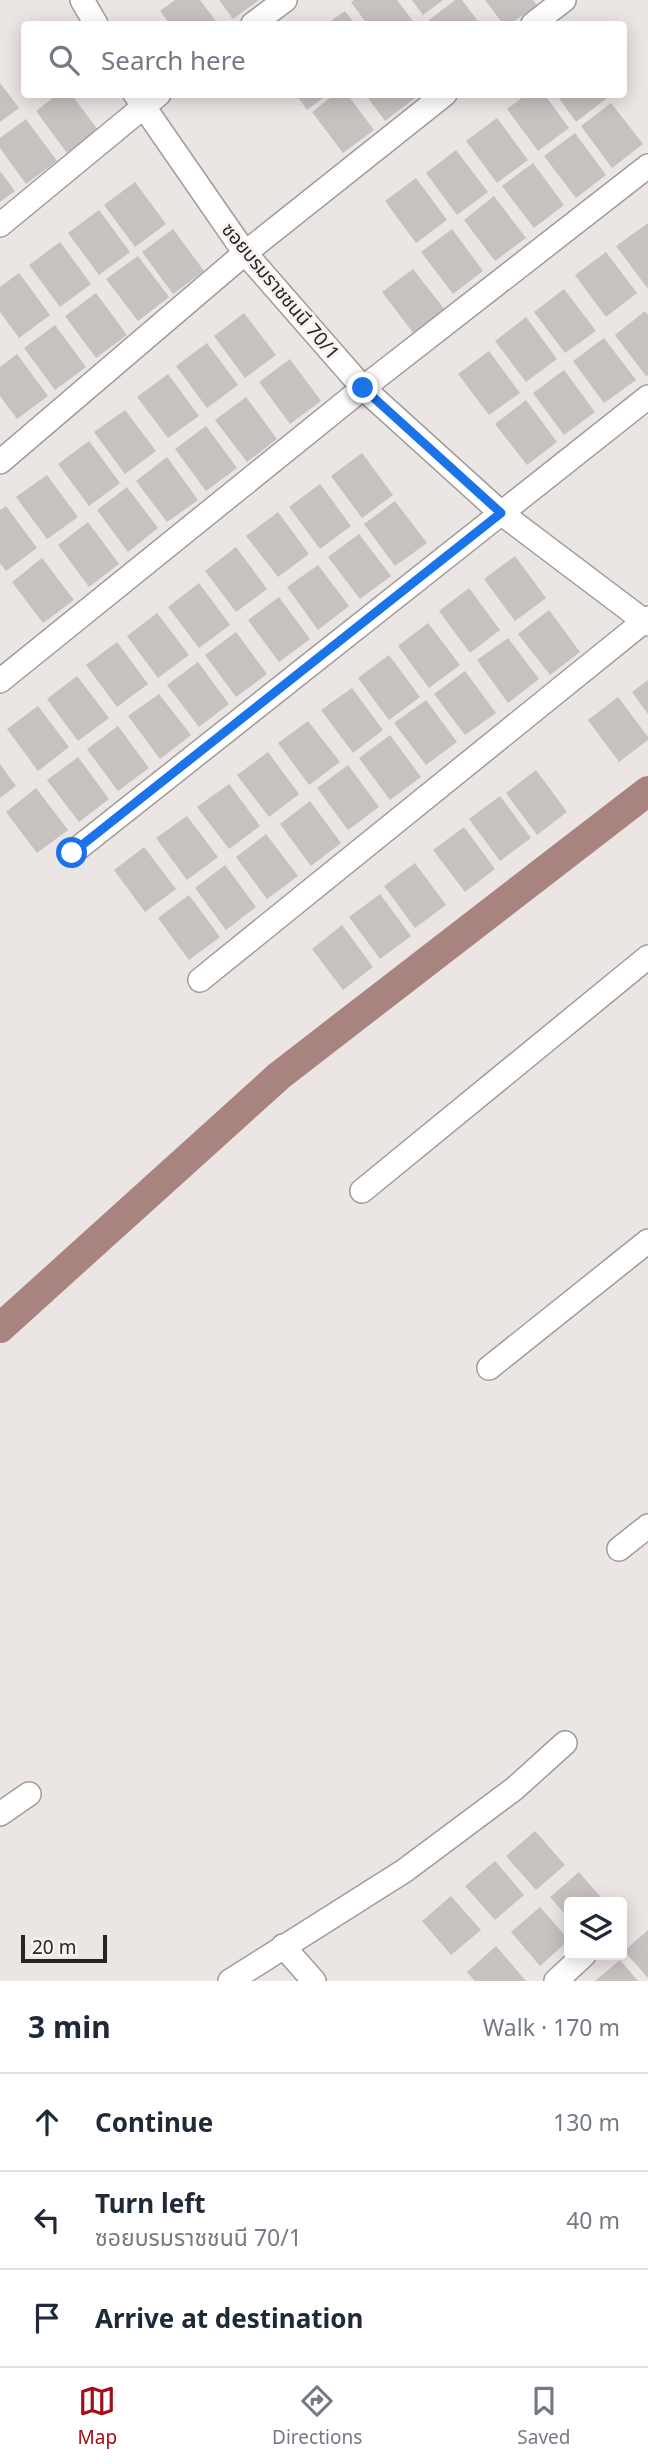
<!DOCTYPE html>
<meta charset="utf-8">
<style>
body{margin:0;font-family:"Noto Sans","Noto Sans Thai",sans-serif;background:#f2f2f3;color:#1f2937}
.controls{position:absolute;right:21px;bottom:21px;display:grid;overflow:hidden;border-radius:7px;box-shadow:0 4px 18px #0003}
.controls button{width:63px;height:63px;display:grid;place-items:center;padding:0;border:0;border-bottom:2px solid #e0e1e3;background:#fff;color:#1f2937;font:35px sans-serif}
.scale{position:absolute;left:21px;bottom:18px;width:86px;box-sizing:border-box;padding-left:7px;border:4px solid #272424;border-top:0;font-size:19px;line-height:24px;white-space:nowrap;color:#272424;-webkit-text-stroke:5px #f8f2f1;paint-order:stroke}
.stop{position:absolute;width:21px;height:21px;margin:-16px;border:5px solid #1a73e8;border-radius:50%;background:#fff}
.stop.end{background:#1a73e8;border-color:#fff;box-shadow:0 2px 7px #0008}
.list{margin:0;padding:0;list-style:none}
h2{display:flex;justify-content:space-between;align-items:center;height:91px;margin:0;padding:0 28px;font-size:30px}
h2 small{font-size:23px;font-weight:400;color:#747a83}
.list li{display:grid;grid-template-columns:46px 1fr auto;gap:21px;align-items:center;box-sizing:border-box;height:98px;padding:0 28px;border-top:2px solid #e0e1e3}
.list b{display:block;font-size:26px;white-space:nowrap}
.list p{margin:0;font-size:23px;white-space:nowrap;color:#747a83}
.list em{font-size:23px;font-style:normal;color:#747a83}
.icon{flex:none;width:38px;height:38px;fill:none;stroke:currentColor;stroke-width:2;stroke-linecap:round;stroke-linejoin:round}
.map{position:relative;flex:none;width:648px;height:1981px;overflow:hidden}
.search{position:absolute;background:#fff;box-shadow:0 4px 18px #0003;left:21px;right:21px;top:21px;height:77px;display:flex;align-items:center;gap:18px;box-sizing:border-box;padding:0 24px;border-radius:7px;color:#747a83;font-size:26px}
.sheet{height:385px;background:#fff}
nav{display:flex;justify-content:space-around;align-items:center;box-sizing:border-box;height:98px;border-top:2px solid #e0e1e3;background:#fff;font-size:19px;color:#747a83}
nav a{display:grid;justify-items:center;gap:4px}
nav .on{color:#a40c16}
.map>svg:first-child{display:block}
</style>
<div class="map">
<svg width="648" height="1981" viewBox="0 0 648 1981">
<rect width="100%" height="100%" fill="#ebe5e4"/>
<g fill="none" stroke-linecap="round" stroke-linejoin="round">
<path stroke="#a8837f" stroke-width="30" d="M 0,1328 L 280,1075 L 648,791"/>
</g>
<path fill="#c7c1c0" d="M 175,0 L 200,0 L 218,24 L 170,24 L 160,11 Z
M 219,0 L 259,0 L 233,19 Z
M 354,0 L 397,0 L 413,21 L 408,24 L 367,24 L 351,2 Z
M 412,0 L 443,0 L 423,15 Z
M 455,0 L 462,0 L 480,24 L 432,24 L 429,20 Z
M 485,0 L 533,0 L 537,5 L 510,24 L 503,24 Z
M 345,11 L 355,24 L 326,24 Z
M 0,83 L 19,108 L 0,122 Z
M 58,94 L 71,94 L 98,130 L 67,153 L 36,111 Z
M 296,94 L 328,94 L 307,110 Z
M 335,94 L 347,94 L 374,130 L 343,153 L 312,112 Z
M 365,94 L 413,94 L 415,98 L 385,121 Z
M 527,94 L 544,94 L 569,128 L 538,151 L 507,109 Z
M 556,94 L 604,94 L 607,98 L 576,122 Z
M 611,103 L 643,144 L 612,168 L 581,126 Z
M 497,118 L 528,160 L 497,183 L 466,141 Z
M 26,119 L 57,161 L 26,184 L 0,148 L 0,138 Z
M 575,133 L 606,175 L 576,198 L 544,156 Z
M 456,150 L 488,192 L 457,215 L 426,173 Z
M 533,163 L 564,205 L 534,228 L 502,186 Z
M 0,171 L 15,191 L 0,202 Z
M 416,178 L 447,220 L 416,243 L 385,201 Z
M 135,182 L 166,224 L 135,247 L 104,205 Z
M 494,196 L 526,238 L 495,261 L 464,220 Z
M 99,210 L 130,252 L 99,275 L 68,233 Z
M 648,223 L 648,289 L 616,246 Z
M 173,229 L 204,271 L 173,294 L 142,252 Z
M 452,229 L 483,271 L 453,294 L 421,252 Z
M 60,242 L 91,284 L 60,307 L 29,265 Z
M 606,252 L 637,293 L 606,317 L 575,275 Z
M 138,256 L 169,297 L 138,321 L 106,279 Z
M 413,269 L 445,310 L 414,334 L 382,292 Z
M 19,273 L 50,315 L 19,338 L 0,312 L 0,287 Z
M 564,289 L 596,331 L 565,353 L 534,312 Z
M 96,293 L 127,335 L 96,358 L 65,316 Z
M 645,311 L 648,315 L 648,375 L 646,376 L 615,335 Z
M 244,313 L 276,355 L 245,378 L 214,336 Z
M 526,317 L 557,359 L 526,382 L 495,341 Z
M 55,325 L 86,367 L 55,390 L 24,348 Z
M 604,338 L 636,380 L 604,403 L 573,361 Z
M 207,343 L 238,385 L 207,408 L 176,366 Z
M 489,351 L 520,393 L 489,415 L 458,374 Z
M 17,354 L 48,396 L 17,419 L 0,396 L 0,367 Z
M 290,359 L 321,401 L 290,424 L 259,382 Z
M 564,370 L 595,412 L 564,435 L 533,393 Z
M 168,374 L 199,416 L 168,438 L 137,397 Z
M 246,397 L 277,439 L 247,462 L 215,420 Z
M 526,400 L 557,442 L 527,465 L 495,424 Z
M 125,410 L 156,451 L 125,474 L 94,432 Z
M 206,426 L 237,468 L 206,491 L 175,449 Z
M 89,441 L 120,483 L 89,506 L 58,464 Z
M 362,453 L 393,495 L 362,518 L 331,476 Z
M 167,457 L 198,500 L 167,522 L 136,481 Z
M 47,475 L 78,517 L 47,539 L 16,497 Z
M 320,484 L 351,526 L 320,549 L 289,507 Z
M 127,487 L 158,528 L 128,552 L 97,510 Z
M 395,501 L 427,543 L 395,566 L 364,524 Z
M 6,506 L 37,548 L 6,571 L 0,563 L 0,510 Z
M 278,512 L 309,554 L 278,577 L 246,536 Z
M 88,522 L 119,564 L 89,587 L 58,545 Z
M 359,534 L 391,576 L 360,599 L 328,557 Z
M 236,547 L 267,589 L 236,612 L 205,571 Z
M 515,556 L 546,598 L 515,621 L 484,579 Z
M 42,558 L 74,600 L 43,623 L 12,582 Z
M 318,565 L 349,606 L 318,630 L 287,587 Z
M 199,583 L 230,625 L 199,648 L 168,607 Z
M 469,588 L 500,630 L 470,653 L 439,611 Z
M 279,597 L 310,639 L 279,662 L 248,620 Z
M 549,610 L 580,652 L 550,675 L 518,634 Z
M 157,613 L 189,655 L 158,678 L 127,636 Z
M 428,623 L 460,665 L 429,688 L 398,646 Z
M 236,632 L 267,674 L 236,697 L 205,655 Z
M 508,638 L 539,679 L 508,703 L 477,660 Z
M 117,642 L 148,684 L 117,707 L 86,665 Z
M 389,655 L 420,697 L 389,720 L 358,678 Z
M 198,662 L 229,704 L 199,727 L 167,685 Z
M 465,671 L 496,713 L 465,735 L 434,694 Z
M 77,676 L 109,718 L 78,741 L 47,699 Z
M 648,680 L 648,714 L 632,692 Z
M 352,688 L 383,730 L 353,753 L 321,710 Z
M 159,694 L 191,735 L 160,759 L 128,716 Z
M 618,697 L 648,737 L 648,740 L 619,762 L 588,720 Z
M 426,700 L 457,742 L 426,765 L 394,723 Z
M 38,706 L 69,747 L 38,771 L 7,729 Z
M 308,721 L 340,762 L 309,785 L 278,743 Z
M 118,726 L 149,768 L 118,791 L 87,749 Z
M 390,735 L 421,777 L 390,800 L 359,758 Z
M 268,752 L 299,794 L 269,817 L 237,775 Z
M 78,757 L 109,799 L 79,822 L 47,780 Z
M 0,764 L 16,786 L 0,798 Z
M 348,765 L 379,807 L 348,830 L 317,788 Z
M 536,770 L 567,812 L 537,835 L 506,793 Z
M 229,784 L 260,826 L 229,849 L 197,807 Z
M 36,788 L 68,830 L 37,853 L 6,812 Z
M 500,796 L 531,838 L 500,861 L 469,819 Z
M 310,801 L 341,843 L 311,866 L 280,824 Z
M 187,816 L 218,857 L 187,880 L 156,838 Z
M 464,827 L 495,869 L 465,892 L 433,850 Z
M 266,834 L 298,876 L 267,899 L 236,857 Z
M 144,847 L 176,889 L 145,912 L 114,870 Z
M 415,863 L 446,905 L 415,928 L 384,886 Z
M 225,865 L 256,907 L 226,930 L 195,888 Z
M 380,894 L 411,936 L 380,959 L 349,917 Z
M 189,895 L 220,937 L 189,960 L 158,918 Z
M 342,925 L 373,967 L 343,990 L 312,949 Z
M 535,1831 L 565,1865 L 536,1890 L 506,1856 Z
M 495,1861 L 524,1895 L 495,1920 L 465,1886 Z
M 579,1872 L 605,1902 L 569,1902 L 569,1919 L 550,1897 Z
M 451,1896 L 481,1930 L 451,1955 L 422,1921 Z
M 540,1907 L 569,1940 L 540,1966 L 511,1932 Z
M 648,1930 L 648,1978 L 624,1951 Z
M 496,1946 L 526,1981 L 475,1981 L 467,1972 Z
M 620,1960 L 638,1981 L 595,1981 Z"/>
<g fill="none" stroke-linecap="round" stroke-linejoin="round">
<defs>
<path id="street" d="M 82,0 L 96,24
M 253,24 L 285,0
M 533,24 L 564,0
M 135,94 L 245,253 L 363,388 L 501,513 L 648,624
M 0,225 L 159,94
M 0,462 L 245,253 L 445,94
M 0,681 L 363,388 L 648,166
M 72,853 L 648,397
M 200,980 L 648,618
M 362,1191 L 648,957
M 489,1368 L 648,1241
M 619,1549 L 648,1526
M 0,1814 L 29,1794
M 283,1946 L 314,1981
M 230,1981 L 404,1871 L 514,1789 L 565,1743
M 556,1981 L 584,1955"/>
</defs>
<use href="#street" stroke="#a19b9a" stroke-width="26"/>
<use href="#street" stroke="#fff" stroke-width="23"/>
</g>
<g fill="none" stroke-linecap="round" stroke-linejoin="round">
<path stroke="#1a73e8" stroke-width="9" d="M 72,853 L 501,513 L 363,388"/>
</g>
<g text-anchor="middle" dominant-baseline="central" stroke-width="6" stroke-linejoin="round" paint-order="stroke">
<g font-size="19" fill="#272424" stroke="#f8f2f1">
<text transform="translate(281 291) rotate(50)">ซอยบรมราชชนนี 70/1</text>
</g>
</g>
</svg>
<div class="controls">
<button><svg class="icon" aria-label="layers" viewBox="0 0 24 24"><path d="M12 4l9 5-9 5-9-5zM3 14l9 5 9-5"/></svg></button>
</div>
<div class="scale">20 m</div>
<div class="stop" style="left:72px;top:853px"></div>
<div class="stop end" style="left:363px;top:388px"></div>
<div class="search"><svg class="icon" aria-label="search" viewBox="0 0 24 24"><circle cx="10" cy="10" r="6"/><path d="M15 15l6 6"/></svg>Search here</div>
</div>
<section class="sheet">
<h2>3 min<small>Walk · 170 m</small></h2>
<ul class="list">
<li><svg class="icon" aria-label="ahead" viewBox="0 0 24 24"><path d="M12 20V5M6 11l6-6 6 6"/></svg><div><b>Continue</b></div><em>130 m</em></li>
<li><svg class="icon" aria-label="left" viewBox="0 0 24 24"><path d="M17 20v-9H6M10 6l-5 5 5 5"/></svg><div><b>Turn left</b><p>ซอยบรมราชชนนี 70/1</p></div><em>40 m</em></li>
<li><svg class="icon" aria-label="arrive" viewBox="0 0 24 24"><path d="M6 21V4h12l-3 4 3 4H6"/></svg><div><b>Arrive at destination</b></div></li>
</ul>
</section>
<nav>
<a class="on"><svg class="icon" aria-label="map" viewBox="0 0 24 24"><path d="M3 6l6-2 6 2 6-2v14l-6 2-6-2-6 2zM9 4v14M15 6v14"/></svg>Map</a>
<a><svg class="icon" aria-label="directions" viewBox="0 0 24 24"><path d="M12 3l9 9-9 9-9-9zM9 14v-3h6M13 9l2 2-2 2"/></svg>Directions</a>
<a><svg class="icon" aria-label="saved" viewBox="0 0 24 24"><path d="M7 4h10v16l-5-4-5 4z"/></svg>Saved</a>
</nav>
